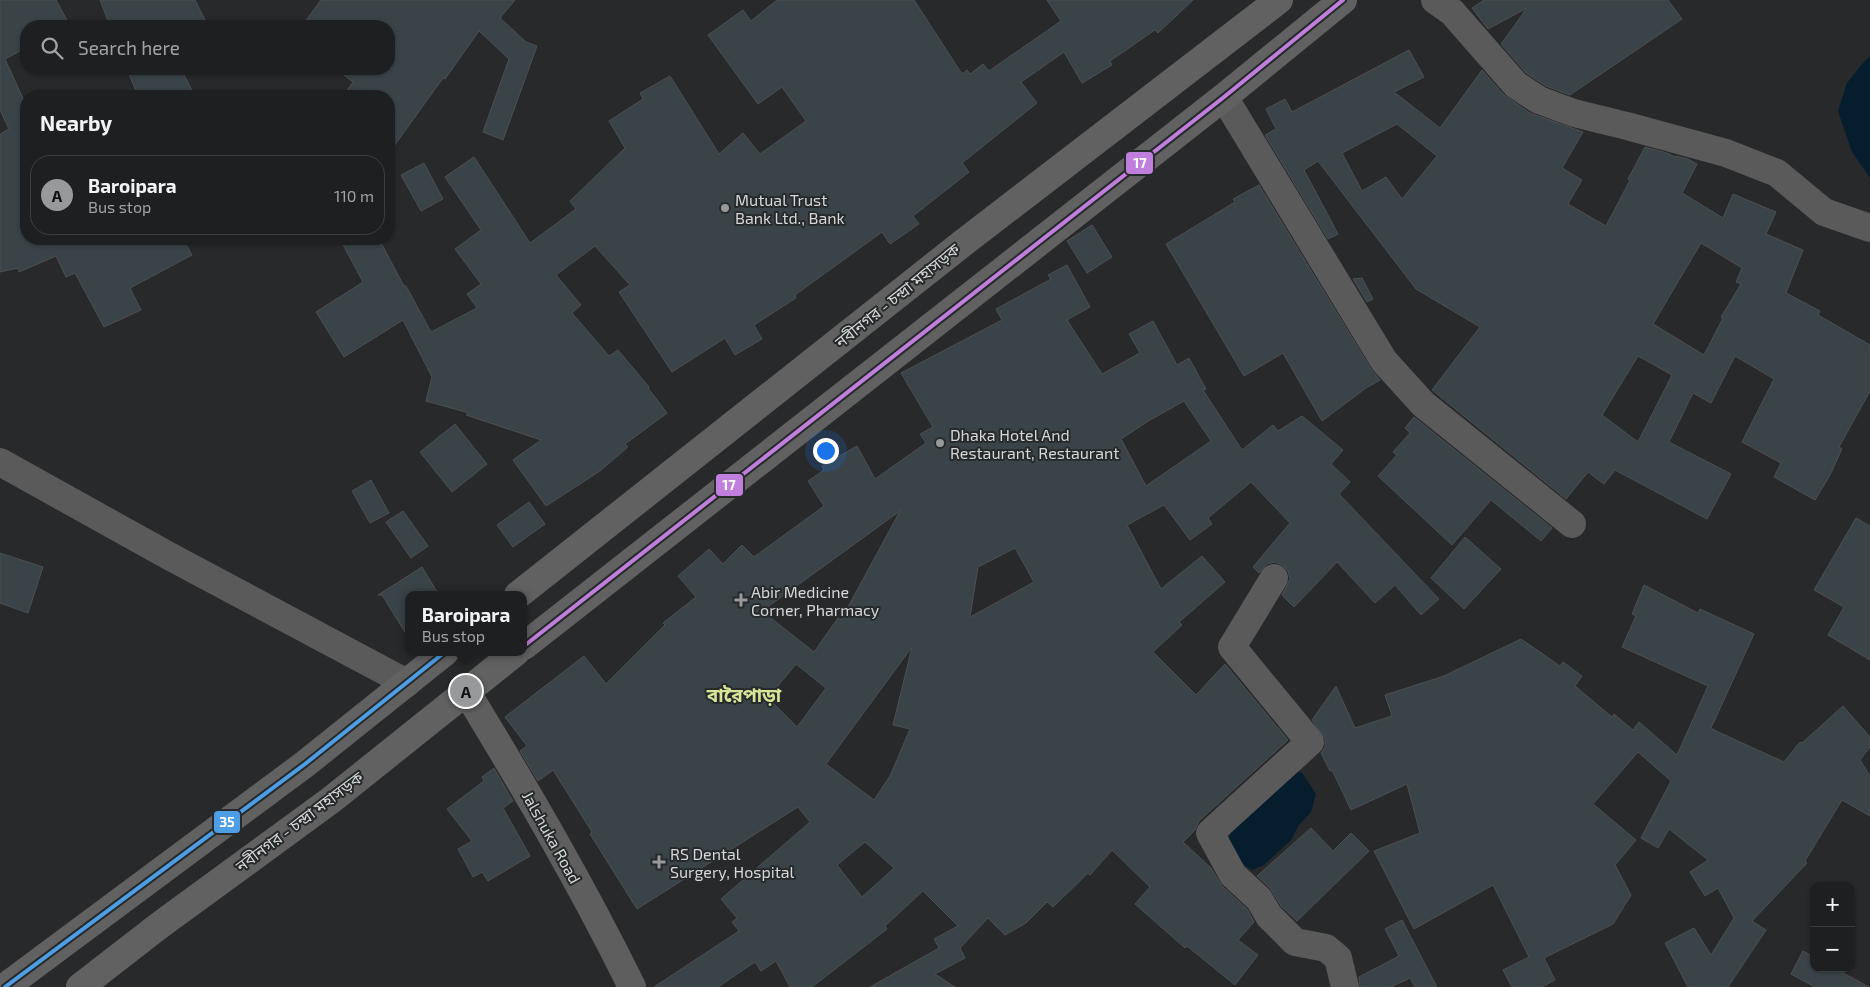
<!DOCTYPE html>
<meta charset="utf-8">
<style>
body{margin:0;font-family:"Exo 2","Noto Sans Bengali",sans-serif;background:#2b2c2d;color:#f1f3f6}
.controls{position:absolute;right:15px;bottom:15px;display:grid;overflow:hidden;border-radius:10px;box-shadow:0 1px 4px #0004}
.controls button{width:45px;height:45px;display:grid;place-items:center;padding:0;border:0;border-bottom:1px solid #3c3d3e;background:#1e1f20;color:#f1f3f6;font:25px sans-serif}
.you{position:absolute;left:825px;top:450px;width:18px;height:18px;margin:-12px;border:4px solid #fff;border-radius:50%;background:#1a73e8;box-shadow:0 0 0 8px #1a73e833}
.badge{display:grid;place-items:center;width:32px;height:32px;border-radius:50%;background:#98999a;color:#111;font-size:16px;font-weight:700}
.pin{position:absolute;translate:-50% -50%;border:2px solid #fff;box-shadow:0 1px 5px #0006}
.popup{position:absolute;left:405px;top:591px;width:122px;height:65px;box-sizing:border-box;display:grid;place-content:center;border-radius:10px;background:#1e1f20;filter:drop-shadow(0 1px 4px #0005);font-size:16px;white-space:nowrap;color:#a1a2a5}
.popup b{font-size:19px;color:#f1f3f6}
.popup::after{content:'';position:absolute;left:50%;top:100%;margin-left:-10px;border:10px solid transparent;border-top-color:#1e1f20}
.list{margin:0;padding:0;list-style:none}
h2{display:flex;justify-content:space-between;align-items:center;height:65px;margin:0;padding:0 20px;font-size:21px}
h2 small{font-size:16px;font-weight:400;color:#a1a2a5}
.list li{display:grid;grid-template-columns:32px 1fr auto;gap:15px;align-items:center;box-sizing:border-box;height:80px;margin:0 10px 10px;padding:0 10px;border:1px solid #3c3d3e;border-radius:20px}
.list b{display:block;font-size:19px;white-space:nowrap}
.list p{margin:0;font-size:16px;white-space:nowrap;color:#a1a2a5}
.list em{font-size:16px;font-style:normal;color:#a1a2a5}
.icon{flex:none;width:28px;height:28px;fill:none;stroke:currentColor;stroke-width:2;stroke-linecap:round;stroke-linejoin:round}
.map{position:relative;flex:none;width:1870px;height:987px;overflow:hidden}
.search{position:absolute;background:#1e1f20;box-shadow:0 1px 4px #0004;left:20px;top:20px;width:375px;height:55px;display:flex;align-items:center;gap:12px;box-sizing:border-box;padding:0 18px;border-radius:20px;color:#a1a2a5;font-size:19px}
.panel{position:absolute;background:#1e1f20;box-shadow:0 1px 4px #0004;left:20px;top:90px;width:375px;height:155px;border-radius:20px}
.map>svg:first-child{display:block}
</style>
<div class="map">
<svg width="1870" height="987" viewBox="0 0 1870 987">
<rect width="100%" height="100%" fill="#28292a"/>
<path fill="#051d2c" d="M 1870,56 L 1870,178 L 1852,152 L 1838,111 L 1847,83 L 1863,63 Z
M 1296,772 L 1302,773 L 1316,794 L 1311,812 L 1299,825 L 1291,840 L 1264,865 L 1252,870 L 1238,861 L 1228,841 L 1232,830 Z"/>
<path fill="#394348" stroke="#4e4f50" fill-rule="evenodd" d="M 0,0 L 56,0 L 70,26 L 26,26 L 26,48 L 5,59 L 26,105 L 26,239 L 183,239 L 192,255 L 130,288 L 141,310 L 104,327 L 75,273 L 66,277 L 56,256 L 19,272 L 18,268 L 0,272 L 0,134 L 9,129 L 0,110 Z
M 100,0 L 195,0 L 208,26 L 110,26 Z
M 321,0 L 515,0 L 500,18 L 526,42 L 537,46 L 503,140 L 483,132 L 509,59 L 479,31 L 445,79 L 443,78 L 389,153 L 389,96 L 343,96 L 353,82 L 336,69 L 389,69 L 389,26 L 302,26 Z
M 777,0 L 914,0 L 962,74 L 967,70 L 970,74 L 983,64 L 989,71 L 1061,21 L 1047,0 L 1193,0 L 1158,33 L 1155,30 L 1110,61 L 1112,65 L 1082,83 L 1064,52 L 1021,82 L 1037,103 L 962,163 L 969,172 L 913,216 L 919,224 L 890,244 L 882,232 L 795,295 L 796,298 L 754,325 L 762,339 L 735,355 L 725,338 L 672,372 L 619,292 L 630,285 L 595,246 L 556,275 L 581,305 L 572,313 L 609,356 L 618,350 L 649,387 L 648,388 L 667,413 L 625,444 L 628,447 L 600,471 L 546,506 L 513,460 L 541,440 L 466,415 L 469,413 L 426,401 L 432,377 L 403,320 L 344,357 L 316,312 L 363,282 L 340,239 L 379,239 L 404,286 L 406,286 L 431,332 L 477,308 L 467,294 L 481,284 L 455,249 L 481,230 L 445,177 L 474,157 L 530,243 L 576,209 L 570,201 L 625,148 L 609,121 L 643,99 L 640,93 L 670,76 L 719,154 L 743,133 L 760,154 L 806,121 L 782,87 L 758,104 L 708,35 L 743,10 L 751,21 Z
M 1484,0 L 1668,0 L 1682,19 L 1570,95 L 1546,86 L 1526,73 L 1501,44 L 1527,8 L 1488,29 L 1472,8 Z
M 1409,50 L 1424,77 L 1394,92 L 1440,128 L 1482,70 L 1504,95 L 1530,113 L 1583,132 L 1562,168 L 1582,180 L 1568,204 L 1606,226 L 1630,180 L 1628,179 L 1645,147 L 1667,153 L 1675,157 L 1676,156 L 1688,159 L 1697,164 L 1682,193 L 1723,218 L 1733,194 L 1776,212 L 1766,234 L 1803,250 L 1786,293 L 1820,311 L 1818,315 L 1870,345 L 1870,391 L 1839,447 L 1842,449 L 1830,475 L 1815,500 L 1774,477 L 1781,463 L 1742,442 L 1774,379 L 1735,356 L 1711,403 L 1693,393 L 1669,442 L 1731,474 L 1707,519 L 1615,470 L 1604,484 L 1588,472 L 1566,499 L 1432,390 L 1480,327 L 1416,289 L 1318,161 L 1304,170 L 1338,234 L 1328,239 L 1265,135 L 1276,129 L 1266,109 L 1285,99 L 1292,112 ZM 1397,124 L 1437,156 L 1402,199 L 1386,177 L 1362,191 L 1342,153 ZM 1701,243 L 1742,268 L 1736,282 L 1741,284 L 1721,317 L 1723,318 L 1704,355 L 1653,324 ZM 1638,356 L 1672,375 L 1638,442 L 1602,415 Z
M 127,69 L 181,69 L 195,96 L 138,96 Z
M 424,163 L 443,199 L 421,211 L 401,175 Z
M 1259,185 L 1371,369 L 1380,380 L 1366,388 L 1322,421 L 1283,353 L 1244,376 L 1166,244 L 1235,202 L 1233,199 Z
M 1092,225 L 1112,257 L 1087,273 L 1067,241 Z
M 1067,265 L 1090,307 L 1067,320 L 1102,374 L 1140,353 L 1129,334 L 1153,321 L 1177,365 L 1189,358 L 1206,389 L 1203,390 L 1242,450 L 1273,425 L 1278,431 L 1302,416 L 1343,450 L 1331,464 L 1350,482 L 1339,494 L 1439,599 L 1421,615 L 1395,585 L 1375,603 L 1337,562 L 1294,607 L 1282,595 L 1290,579 L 1288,571 L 1282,565 L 1275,562 L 1267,564 L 1259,573 L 1253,567 L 1290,523 L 1251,482 L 1208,518 L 1212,524 L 1190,540 L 1164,505 L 1127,525 L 1161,589 L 1202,556 L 1225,582 L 1179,622 L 1182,625 L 1153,652 L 1196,695 L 1225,664 L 1288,740 L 1199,821 L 1195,830 L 1183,842 L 1211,868 L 1222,886 L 1247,909 L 1254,922 L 1238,940 L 1258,955 L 1235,985 L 1187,946 L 1185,948 L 1135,904 L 1150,887 L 1112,850 L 1090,875 L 1088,873 L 1053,907 L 1047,902 L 1026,923 L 1005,935 L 988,918 L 960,948 L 965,958 L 935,974 L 955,987 L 870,987 L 939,948 L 934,939 L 958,926 L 923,891 L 885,926 L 887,929 L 812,987 L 790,987 L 776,961 L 761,971 L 755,962 L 718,987 L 654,987 L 739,931 L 732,922 L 737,918 L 721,899 L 810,822 L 798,807 L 637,909 L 590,834 L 592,832 L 553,770 L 538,781 L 520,751 L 527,746 L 505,717 L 584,656 L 606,684 L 665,625 L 663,623 L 696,597 L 678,576 L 709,549 L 723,564 L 742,545 L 754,557 L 824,506 L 808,481 L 824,470 L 822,466 L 857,446 L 875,479 L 926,443 L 920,434 L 933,427 L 901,373 L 1002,320 L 996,309 L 1051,279 L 1048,275 ZM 1184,401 L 1211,441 L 1146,486 L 1121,439 L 1150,420 ZM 900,511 L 841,620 L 838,618 L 814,652 L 762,611 ZM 1015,548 L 1034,582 L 970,617 L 978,567 ZM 912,647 L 893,725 L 910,729 L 890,776 L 874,800 L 826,764 ZM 796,664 L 826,688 L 797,727 L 768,698 ZM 865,842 L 894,868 L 862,897 L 837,865 Z
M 1362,278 L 1373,299 L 1367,302 L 1353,279 Z
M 1414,417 L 1552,528 L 1541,541 L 1491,500 L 1452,545 L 1378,476 L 1397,455 L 1393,452 L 1410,433 L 1405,428 Z
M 455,424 L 487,464 L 452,492 L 420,452 Z
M 371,480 L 389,513 L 370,523 L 352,491 Z
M 529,502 L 545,524 L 513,547 L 497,525 Z
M 403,511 L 428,546 L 411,558 L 386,522 Z
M 1856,518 L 1870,526 L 1870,660 L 1828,635 L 1844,607 L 1814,590 Z
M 1465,537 L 1501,569 L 1464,609 L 1431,578 Z
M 0,553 L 43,567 L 28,613 L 0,603 Z
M 422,567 L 439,595 L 408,595 L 408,637 L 382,595 L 378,595 Z
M 1644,585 L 1698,613 L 1700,609 L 1754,634 L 1711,728 L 1716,731 L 1784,762 L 1800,742 L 1802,743 L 1843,706 L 1870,737 L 1870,747 L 1860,760 L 1870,776 L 1870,816 L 1842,800 L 1805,861 L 1807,863 L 1752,921 L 1766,930 L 1728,987 L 1688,987 L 1665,943 L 1694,928 L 1711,955 L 1734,918 L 1718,888 L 1705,896 L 1690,872 L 1708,860 L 1669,829 L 1658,848 L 1641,838 L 1671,781 L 1638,752 L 1593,804 L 1636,840 L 1615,865 L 1631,895 L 1613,924 L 1544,958 L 1555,980 L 1542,987 L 1512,987 L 1503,970 L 1529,957 L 1493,885 L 1414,929 L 1374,851 L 1420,833 L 1407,784 L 1351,810 L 1332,770 L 1330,771 L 1321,753 L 1325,747 L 1325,739 L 1312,720 L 1336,686 L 1355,728 L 1392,716 L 1385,695 L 1444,676 L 1521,639 L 1560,666 L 1563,662 L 1582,676 L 1575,686 L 1612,717 L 1614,714 L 1633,730 L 1639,722 L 1677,755 L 1708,686 L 1622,647 L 1636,616 L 1632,614 Z
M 494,768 L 513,801 L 503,808 L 530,856 L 488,881 L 482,872 L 473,877 L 458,849 L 472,841 L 447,809 L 484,781 L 482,777 Z
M 1311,828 L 1333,851 L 1351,833 L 1369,851 L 1297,921 L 1281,906 L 1270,888 L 1257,876 Z
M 1402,920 L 1437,987 L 1415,987 L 1410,978 L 1391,987 L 1360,987 L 1359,977 L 1399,956 L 1385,929 Z
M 1803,951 L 1814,957 L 1814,968 L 1834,968 L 1869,987 L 1815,987 L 1791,974 Z"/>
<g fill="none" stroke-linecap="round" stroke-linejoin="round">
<path stroke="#5a5a5b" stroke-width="28" d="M 1435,0 L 1452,12 L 1516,85 L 1539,100 L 1574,113 L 1627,126 L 1726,153 L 1777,173 L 1824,212 L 1870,228
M 1224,97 L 1384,361 L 1423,404 L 1572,524
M 0,462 L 169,556 L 407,683
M 1274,578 L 1232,647 L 1310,742 L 1210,833 L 1233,875 L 1259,899 L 1269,916 L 1295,942 L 1326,948 L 1338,958 L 1345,987"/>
<path stroke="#5e5e5e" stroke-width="28" d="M 466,691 C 525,788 582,885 632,987"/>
<path stroke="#616161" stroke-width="28" d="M 518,595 L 963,243 L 1279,0
M 524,646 L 1224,97 L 1343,0
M 5,987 L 305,764 L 445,652
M 80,987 L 160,925 L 331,800 L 516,652"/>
<defs>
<path id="bus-1" d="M 5,987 L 305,764 L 445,652"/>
<path id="bus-2" d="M 524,646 L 1224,97 L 1343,0"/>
</defs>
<use href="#bus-1" stroke="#272a2b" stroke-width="8"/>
<use href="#bus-2" stroke="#272a2b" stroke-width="8"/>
<use href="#bus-1" stroke="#4d9ee5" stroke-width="4"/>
<use href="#bus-2" stroke="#c07fdc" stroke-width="4"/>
</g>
<g fill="#98999a" stroke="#272a2b" stroke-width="2">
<circle cx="725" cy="208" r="5"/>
<circle cx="940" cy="443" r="5"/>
<path d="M738.5 592.5h5v5h5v5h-5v5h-5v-5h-5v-5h5z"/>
<path d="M656.5 854.5h5v5h5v5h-5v5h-5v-5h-5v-5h5z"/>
</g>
<g text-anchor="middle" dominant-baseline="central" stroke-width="4" stroke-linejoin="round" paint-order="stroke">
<g font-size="16" fill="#d5d6d7" stroke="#272a2b" text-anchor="start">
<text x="735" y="199">Mutual Trust<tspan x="735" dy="18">Bank Ltd., Bank</tspan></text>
<text x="950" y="434">Dhaka Hotel And<tspan x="950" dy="18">Restaurant, Restaurant</tspan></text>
<text x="751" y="591">Abir Medicine<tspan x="751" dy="18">Corner, Pharmacy</tspan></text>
<text x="670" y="853">RS Dental<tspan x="670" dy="18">Surgery, Hospital</tspan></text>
</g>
<g font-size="16" fill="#d5d6d7" stroke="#272a2b">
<text transform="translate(897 295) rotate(-39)">নবীনগর - চন্দ্রা মহাসড়ক</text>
<text transform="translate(299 821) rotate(-37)">নবীনগর - চন্দ্রা মহাসড়ক</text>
<text transform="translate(552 837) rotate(61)">Jalshuka Road</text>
</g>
<g font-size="19" font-weight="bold" fill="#d8e496" stroke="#272a2b">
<text x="744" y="694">বারৈপাড়া</text>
</g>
</g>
<g stroke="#272a2b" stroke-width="2">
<rect x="1125" y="151" width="29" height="24" rx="5" fill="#c07fdc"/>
<rect x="715" y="473" width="29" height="24" rx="5" fill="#c07fdc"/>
<rect x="213" y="810" width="28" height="24" rx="5" fill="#4d9ee5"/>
</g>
<g font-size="14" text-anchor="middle" font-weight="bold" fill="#fff">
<text x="1140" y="168">17</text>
<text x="729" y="490">17</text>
<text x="227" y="827">35</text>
</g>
</svg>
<div class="controls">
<button>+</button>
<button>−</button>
</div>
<div class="you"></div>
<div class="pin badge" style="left:466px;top:691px">A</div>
<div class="popup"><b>Baroipara</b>Bus stop</div>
<div class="search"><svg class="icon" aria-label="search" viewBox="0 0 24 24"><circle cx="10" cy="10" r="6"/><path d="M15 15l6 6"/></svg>Search here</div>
<section class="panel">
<h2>Nearby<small></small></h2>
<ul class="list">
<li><span class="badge">A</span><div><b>Baroipara</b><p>Bus stop</p></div><em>110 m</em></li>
</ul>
</section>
</div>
